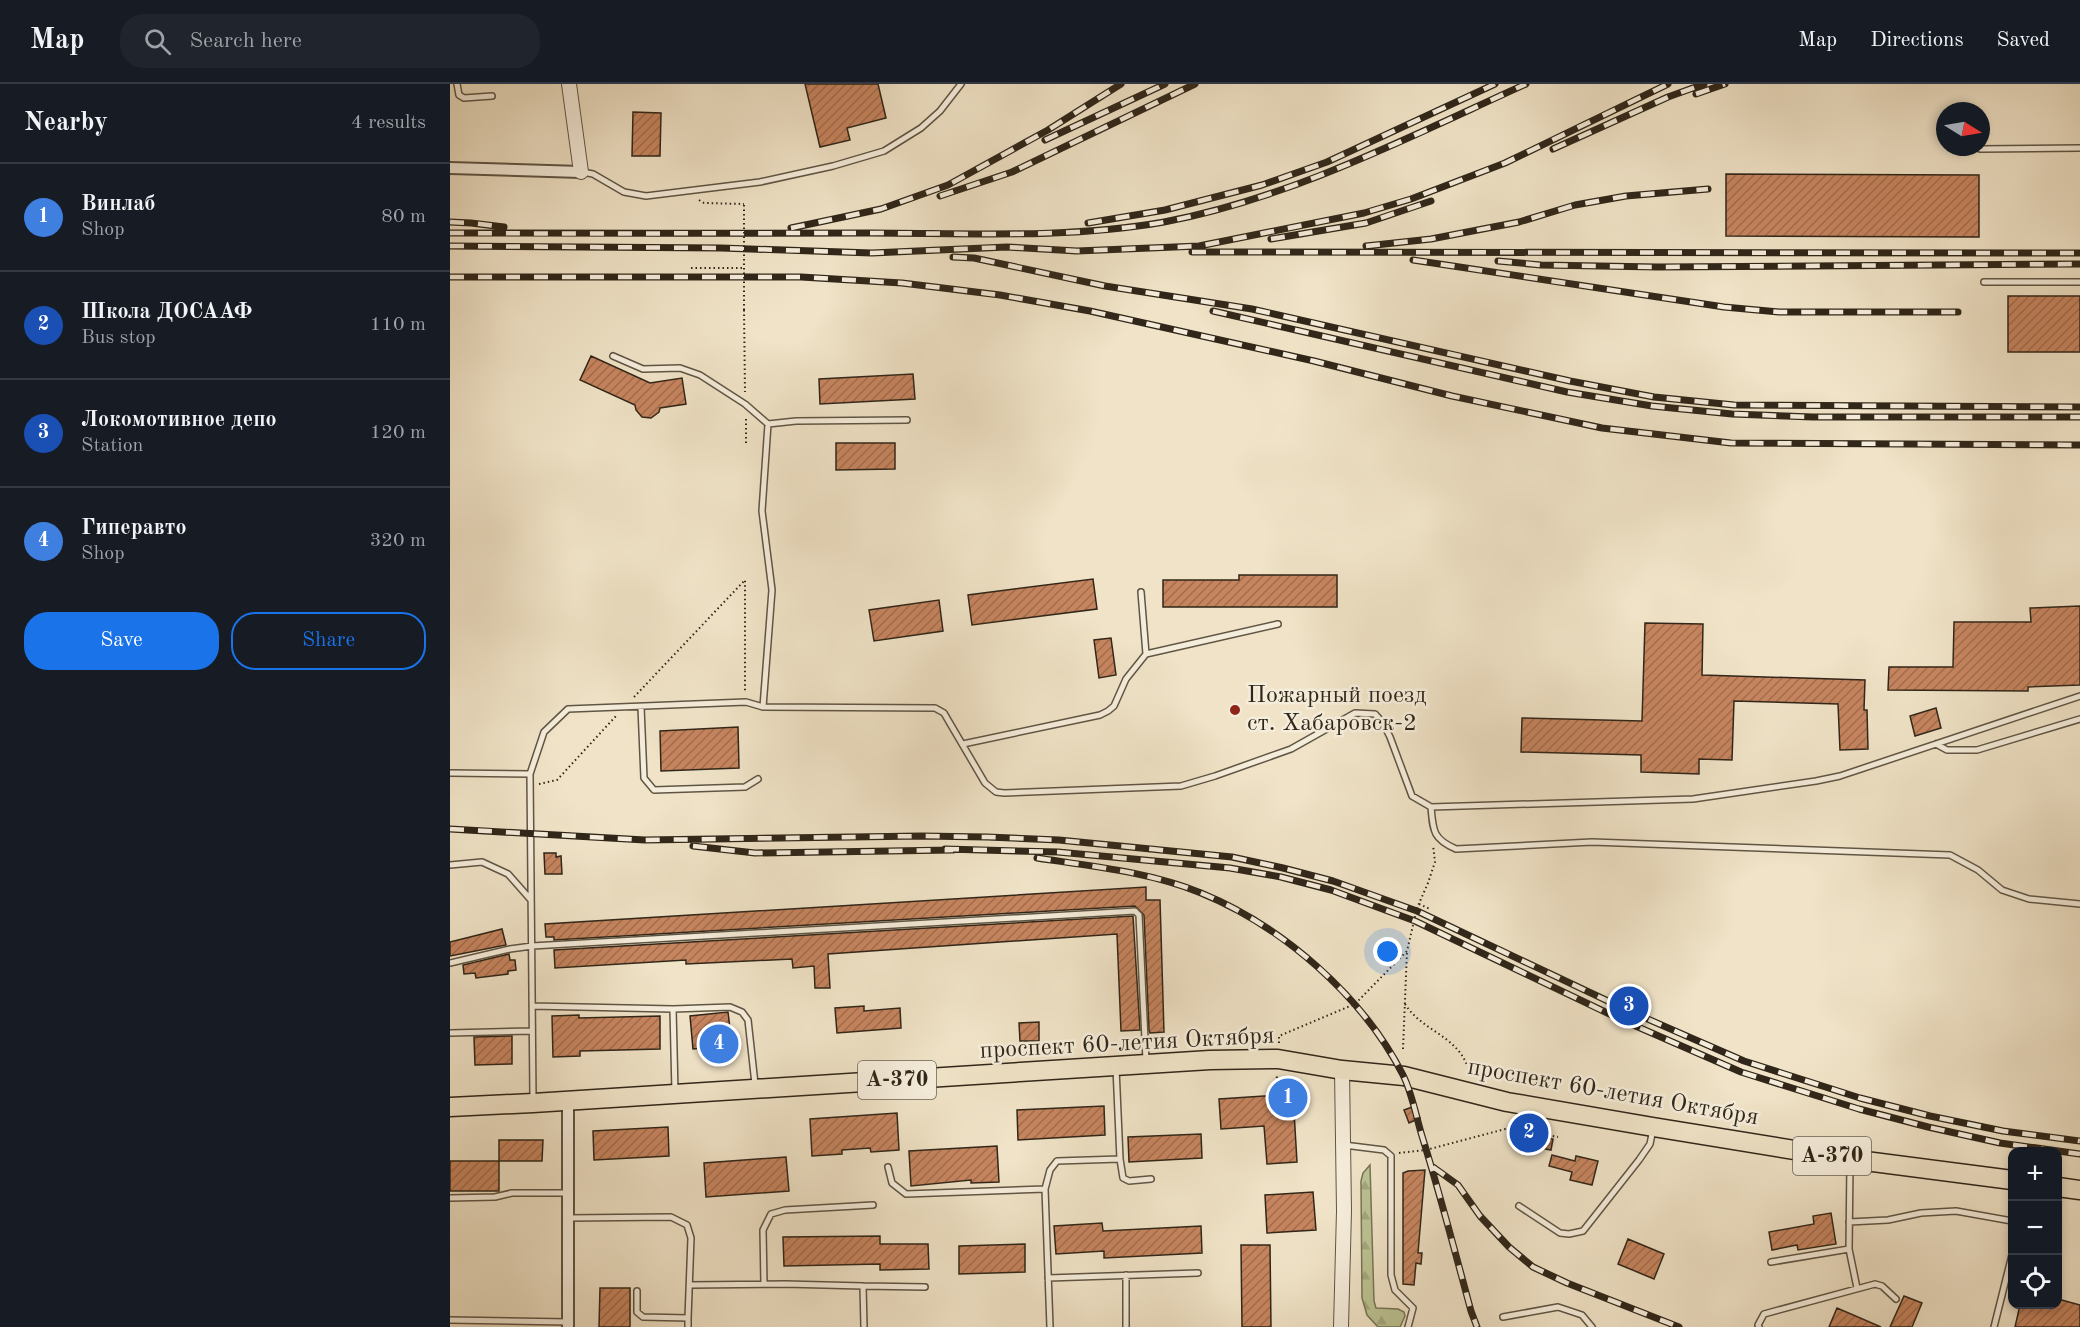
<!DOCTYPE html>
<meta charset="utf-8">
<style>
body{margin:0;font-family:"Old Standard TT",serif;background:#20242c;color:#f1f3f6}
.controls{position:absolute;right:18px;bottom:18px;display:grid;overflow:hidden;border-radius:12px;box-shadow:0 3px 9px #0003}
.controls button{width:54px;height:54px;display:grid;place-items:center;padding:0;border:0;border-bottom:2px solid #363941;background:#171b24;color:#f1f3f6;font:30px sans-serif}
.compass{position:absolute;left:1486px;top:18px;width:54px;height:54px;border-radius:50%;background:#171b24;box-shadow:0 3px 9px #0003;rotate:101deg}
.you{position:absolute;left:938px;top:868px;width:21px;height:21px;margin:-15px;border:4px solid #fff;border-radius:50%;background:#1a73e8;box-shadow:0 0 0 9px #1a73e833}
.badge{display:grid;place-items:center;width:39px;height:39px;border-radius:50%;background:#1a73e8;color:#fff;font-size:20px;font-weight:700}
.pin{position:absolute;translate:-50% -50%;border:3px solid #fff;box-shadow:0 2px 6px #0006}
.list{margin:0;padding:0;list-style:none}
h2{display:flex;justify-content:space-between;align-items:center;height:78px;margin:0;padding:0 24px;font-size:26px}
h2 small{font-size:20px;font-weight:400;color:#9ea1a6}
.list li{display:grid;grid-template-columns:39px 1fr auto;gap:18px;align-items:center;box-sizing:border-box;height:108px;padding:0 24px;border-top:2px solid #363941}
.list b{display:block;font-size:22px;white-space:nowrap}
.list p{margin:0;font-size:20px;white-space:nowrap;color:#9ea1a6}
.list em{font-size:20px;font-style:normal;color:#9ea1a6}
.actions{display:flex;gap:12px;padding:18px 24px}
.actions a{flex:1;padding:14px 0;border:2px solid #1a73e8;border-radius:24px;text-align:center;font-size:21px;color:#1a73e8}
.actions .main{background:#1a73e8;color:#fff}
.icon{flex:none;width:33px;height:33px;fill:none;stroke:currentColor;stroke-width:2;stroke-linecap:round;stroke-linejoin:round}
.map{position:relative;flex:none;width:1630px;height:1243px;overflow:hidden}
header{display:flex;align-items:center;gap:36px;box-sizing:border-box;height:84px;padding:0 30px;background:#171b24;border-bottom:2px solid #363941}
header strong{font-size:28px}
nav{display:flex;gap:33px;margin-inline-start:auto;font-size:21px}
.search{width:420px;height:54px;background:#20242c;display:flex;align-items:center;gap:15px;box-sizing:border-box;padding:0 21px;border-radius:24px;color:#9ea1a6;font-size:22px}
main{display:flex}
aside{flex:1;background:#171b24}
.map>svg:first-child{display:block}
</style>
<header>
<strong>Map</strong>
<div class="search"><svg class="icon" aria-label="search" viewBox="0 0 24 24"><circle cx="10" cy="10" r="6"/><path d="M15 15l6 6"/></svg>Search here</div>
<nav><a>Map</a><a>Directions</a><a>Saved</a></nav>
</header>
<main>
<aside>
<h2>Nearby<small>4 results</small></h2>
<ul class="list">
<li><span class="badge" style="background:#3f7fe0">1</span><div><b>Винлаб</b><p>Shop</p></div><em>80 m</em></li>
<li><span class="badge" style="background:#1a4fb4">2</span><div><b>Школа ДОСААФ</b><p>Bus stop</p></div><em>110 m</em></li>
<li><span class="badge" style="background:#1a4fb4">3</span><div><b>Локомотивное депо</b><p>Station</p></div><em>120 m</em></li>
<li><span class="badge" style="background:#3f7fe0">4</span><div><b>Гиперавто</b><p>Shop</p></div><em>320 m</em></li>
</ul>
<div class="actions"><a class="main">Save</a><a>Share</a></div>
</aside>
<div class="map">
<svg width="1630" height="1243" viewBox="0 0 1630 1243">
<defs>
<pattern id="forest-firs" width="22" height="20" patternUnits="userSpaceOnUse" patternTransform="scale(1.5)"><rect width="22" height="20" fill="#bcc393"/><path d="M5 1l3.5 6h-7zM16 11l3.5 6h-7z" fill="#a2a77e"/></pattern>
<pattern id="building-hatch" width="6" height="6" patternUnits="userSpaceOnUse" patternTransform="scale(1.5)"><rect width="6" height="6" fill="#c7855f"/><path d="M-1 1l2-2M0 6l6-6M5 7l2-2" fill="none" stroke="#a26d4e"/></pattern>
</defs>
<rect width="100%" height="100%" fill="#f0e3c7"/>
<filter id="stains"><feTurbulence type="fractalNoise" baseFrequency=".00333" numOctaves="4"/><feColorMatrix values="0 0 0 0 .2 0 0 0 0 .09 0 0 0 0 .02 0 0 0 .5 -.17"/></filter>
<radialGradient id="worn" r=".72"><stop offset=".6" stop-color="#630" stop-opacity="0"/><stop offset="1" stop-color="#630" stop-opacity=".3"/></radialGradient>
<path fill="url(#forest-firs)" stroke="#767456" stroke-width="1.5" d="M 920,1081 L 924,1217 L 926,1224 L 948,1225 L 954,1228 L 955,1232 L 950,1243 L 928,1243 L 917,1231 L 912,1214 L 911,1097 L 913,1089 Z"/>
<path fill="url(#building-hatch)" stroke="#302619" stroke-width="1.5" d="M 355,0 L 428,0 L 436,34 L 397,44 L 400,56 L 370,63 Z
M 183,28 L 211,29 L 210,72 L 182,72 Z
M 1276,90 L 1529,91 L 1529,153 L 1276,152 Z
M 1558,212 L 1630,212 L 1630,268 L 1558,268 Z
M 141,272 L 200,299 L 232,294 L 236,320 L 210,324 L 209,328 L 201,334 L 192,333 L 186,326 L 185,321 L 130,296 Z
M 463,290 L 465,315 L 370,320 L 369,295 Z
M 386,359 L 445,359 L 445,385 L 386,386 Z
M 789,491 L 887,491 L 887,523 L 713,523 L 713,496 L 789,496 Z
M 643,495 L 647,525 L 522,541 L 518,511 Z
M 489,516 L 493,547 L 424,557 L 419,526 Z
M 1630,522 L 1630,601 L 1578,603 L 1578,607 L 1438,606 L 1439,583 L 1503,583 L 1504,538 L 1581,538 L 1580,524 Z
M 1195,539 L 1253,540 L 1252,591 L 1415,596 L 1414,626 L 1417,626 L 1418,665 L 1390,666 L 1388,620 L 1284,617 L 1282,676 L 1249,675 L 1249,690 L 1191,688 L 1191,671 L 1071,668 L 1072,634 L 1192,637 Z
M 661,554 L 666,591 L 649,594 L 644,556 Z
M 1486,624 L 1491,644 L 1465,652 L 1460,632 Z
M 288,643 L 289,684 L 211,687 L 210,647 Z
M 94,769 L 106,769 L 106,773 L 111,772 L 112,790 L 95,790 Z
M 696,803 L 696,816 L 710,816 L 714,948 L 700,949 L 699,946 L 694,831 L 685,822 L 104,856 L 104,853 L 96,853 L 95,840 Z
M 683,832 L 690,946 L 671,947 L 667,850 L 378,870 L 380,904 L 365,904 L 364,882 L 343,884 L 342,875 L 236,880 L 236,876 L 105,884 L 104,866 Z
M 52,845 L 56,861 L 0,872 L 0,858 Z
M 59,870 L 60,876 L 65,876 L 66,886 L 58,887 L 58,890 L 26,894 L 25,889 L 14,890 L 13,881 Z
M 414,922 L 414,927 L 450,924 L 451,944 L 387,949 L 385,924 Z
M 278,928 L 282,961 L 243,965 L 240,932 Z
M 129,931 L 129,934 L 210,932 L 210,965 L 130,967 L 130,972 L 103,973 L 102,932 Z
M 589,938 L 589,957 L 570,957 L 569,939 Z
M 62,952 L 62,980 L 25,981 L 24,953 Z
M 843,1010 L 847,1078 L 817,1080 L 814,1042 L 771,1045 L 769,1015 Z
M 654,1022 L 655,1051 L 568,1056 L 567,1026 Z
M 965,1022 L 970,1034 L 959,1039 L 954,1026 Z
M 447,1029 L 449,1066 L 421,1068 L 420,1064 L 392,1066 L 392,1070 L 362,1072 L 360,1035 Z
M 218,1043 L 219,1072 L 144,1076 L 143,1047 Z
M 751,1050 L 752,1074 L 679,1078 L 678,1053 Z
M 1072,1050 L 1103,1055 L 1101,1066 L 1070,1060 Z
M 49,1056 L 93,1056 L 92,1077 L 49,1077 Z
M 547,1062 L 549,1098 L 521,1099 L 521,1096 L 461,1102 L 459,1067 Z
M 1102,1071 L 1125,1077 L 1126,1072 L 1148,1077 L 1142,1101 L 1120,1096 L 1122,1088 L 1099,1082 Z
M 336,1073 L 339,1107 L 256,1113 L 254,1079 Z
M 0,1077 L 49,1077 L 49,1107 L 0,1107 Z
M 975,1086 L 968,1169 L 972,1169 L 971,1180 L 966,1179 L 964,1201 L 953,1200 L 953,1089 L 958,1087 Z
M 863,1108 L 866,1146 L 817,1149 L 815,1111 Z
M 1381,1129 L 1386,1160 L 1348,1166 L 1347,1161 L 1322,1166 L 1319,1148 L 1364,1140 L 1363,1132 Z
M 652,1139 L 653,1147 L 751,1142 L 752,1169 L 654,1174 L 654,1167 L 606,1170 L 604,1142 Z
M 430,1152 L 430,1160 L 478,1160 L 479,1185 L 430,1186 L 430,1180 L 334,1182 L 333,1153 Z
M 1178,1155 L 1214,1170 L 1204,1195 L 1168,1180 Z
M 575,1160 L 575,1188 L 509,1190 L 509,1162 Z
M 791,1161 L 820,1161 L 821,1243 L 792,1243 Z
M 150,1204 L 180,1204 L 180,1243 L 149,1243 Z
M 1454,1212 L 1472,1219 L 1462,1243 L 1440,1243 Z
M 1608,1215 L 1630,1221 L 1630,1243 L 1565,1243 L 1570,1221 L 1608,1221 Z
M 1387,1224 L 1431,1243 L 1379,1243 Z"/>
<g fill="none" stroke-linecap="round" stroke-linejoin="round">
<defs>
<path id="service" d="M 7,0 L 9,11 L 14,14 L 42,12
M 1530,65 L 1630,64
M 132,88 L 143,90 L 174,108 L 196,112 L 310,98 L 383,82 L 434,67 L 471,44 L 490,27 L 511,0
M 1534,198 L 1630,198
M 163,272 L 193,285 L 230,284 L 250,291 L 295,320 L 318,340 L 346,337 L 457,336
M 691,508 L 696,570
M 191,623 L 194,694 L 204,706 L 295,703 L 308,695
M 313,623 L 322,506 L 312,427 L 318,340
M 513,660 L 650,631 L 658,627 L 664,622 L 676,595 L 696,570 L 828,540
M 1486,660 L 1497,666 L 1527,666 L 1630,635
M 0,689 L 80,690
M 981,723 C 983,747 983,755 1006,765 L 1142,758 L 1500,771 L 1528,786 L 1552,806 L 1579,815 L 1630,820
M 0,781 L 32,778 L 58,790 L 81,816
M 0,879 L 60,865 L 82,862 L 685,827 L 689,831 L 696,976
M 82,922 L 223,925 L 280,923 L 292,928 L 298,936 L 305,1000
M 223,925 L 225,1008
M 0,949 L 82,947
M 83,1014 L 80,690 L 94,648 L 118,625 L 296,618 L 313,623 L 485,624 L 494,629 L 498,636 L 535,699 L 546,708 L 554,709 L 731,702 L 765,692 L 841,665 L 905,629 L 925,630 L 933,639 L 940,653 L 962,712 L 981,723 L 1243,715 L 1366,697 L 1390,692 L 1630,612
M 894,1061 L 934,1066 L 941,1072 L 941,1191 L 945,1206 L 963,1224 L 958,1243
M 670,1075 L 673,1094 L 679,1097 L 701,1095
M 1400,1080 L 1399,1165 L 1407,1204
M 438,1083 L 442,1099 L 456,1110 L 595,1105 L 600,1243
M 595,1105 L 600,1086 L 607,1077 L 670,1075 L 666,984
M 0,1114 L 45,1113 L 62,1109 L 118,1109
M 1069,1122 L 1110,1149 L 1119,1150 L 1133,1147 L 1189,1076 L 1200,1060 L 1203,1045
M 118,1134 L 221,1133 L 237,1141 L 241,1154 L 238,1234
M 1399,1138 L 1438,1136 L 1471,1129 L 1506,1127 L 1562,1137
M 1321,1178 L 1399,1165
M 676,1191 L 676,1243
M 598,1194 L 748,1189
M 314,1200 L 313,1146 L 321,1130 L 335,1126 L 423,1121
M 240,1201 L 335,1200 L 413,1202
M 187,1207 L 187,1228 L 193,1233 L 238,1234 L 238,1243
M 1053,1233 L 1108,1223 L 1132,1231 L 1142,1243
M 0,1236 L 118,1238
M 414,1243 L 413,1202 L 475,1203
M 1309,1243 L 1308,1241 L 1314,1230 L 1425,1200 L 1432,1202 L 1446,1215
M 1544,1243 L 1562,1171"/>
<path id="minor" d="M 0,84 L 131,88
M 118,1017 L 118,1243"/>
<path id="tertiary" d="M 119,0 L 131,88
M 891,1243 L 894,1127 L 892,986"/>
<path id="trunk" d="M 0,1023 L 83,1019 L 760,976 L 828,975 L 892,986 L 954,992 L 1057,1018 L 1203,1043 L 1400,1075 L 1562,1096
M 1608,1103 L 1630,1106"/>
</defs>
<use href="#service" stroke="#605544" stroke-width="8"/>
<use href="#minor" stroke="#605544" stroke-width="14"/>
<use href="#tertiary" stroke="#605544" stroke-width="16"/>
<use href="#trunk" stroke="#302619" stroke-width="21"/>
<path stroke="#302619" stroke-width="2" stroke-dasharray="1.5 3" stroke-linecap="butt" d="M 249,116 L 254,119 L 294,120
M 241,184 L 293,184
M 294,226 L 295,308
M 296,335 L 296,359
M 184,613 L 295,496 L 295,608
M 89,700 L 107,696 L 166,632
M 969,820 L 980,825
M 955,920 C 971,946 1005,951 1017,981
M 829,959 L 829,952 L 905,920 L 957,867 L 967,824 L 978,799 L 985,778 L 983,761
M 953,965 L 957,867
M 826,1003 L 827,991
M 949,1069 L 976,1066 L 1059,1044 L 1108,1053"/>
<use href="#service" stroke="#f5eddb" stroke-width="5"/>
<use href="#minor" stroke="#f5eddb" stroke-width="10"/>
<use href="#tertiary" stroke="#f5eddb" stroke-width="14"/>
<use href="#trunk" stroke="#f0e3c7" stroke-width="18"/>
<defs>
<path id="rail" d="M 1246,10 L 1275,0
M 595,56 L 715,0
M 1103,65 L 1218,13 L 1254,0
M 490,112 L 562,88 L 745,0
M 0,138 L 21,139 L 54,143
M 638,139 L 715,126 L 812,101 L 877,78 L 1045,0
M 341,144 L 431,125 L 498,101 L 598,46 L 671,0
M 0,149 C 140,150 281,149 421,149 C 518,149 618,155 714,138 C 841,114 959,53 1076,0
M 821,155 L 916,139 L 981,117
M 0,162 L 271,164 L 422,169 L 557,163 L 627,167 L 749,162 L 914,129 L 961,115 L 1055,79 L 1218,0
M 916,162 L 981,155 L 1069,138 L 1125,121 L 1176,112 L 1258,105
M 742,168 L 1630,169
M 503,173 L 524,174 L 655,202 L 802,225 L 1120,297 L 1204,313 L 1284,321 L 1630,323
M 963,176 L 1274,223 L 1329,228 L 1508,228
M 1048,177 L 1091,181 L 1208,183 L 1630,180
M 0,193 L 351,193 L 452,199 L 550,211 L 640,227 L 864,277 L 1002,312 L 1152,344 L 1281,359 L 1630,361
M 763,227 L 1117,308 L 1202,322 L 1282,330 L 1363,333 L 1630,333
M 0,745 L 195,756 L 472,752 L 537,753 L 609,756 L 782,773 L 833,784 L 883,797 L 967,827 L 1177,926 L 1294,977 L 1410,1014 L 1480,1032 L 1553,1047 L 1630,1057
M 243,762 L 305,769 L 503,766
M 495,765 L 608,768 L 780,784 L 831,793 L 881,806 L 965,837 L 1172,936 L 1291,988 L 1409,1025 L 1478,1043 L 1550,1059 L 1630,1070
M 587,774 C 641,782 700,788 751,809 C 832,842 913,912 953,991 C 962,1009 966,1032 972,1052 C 990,1110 1005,1168 1021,1227 L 1027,1243
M 983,1083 L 1008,1101 L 1030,1132 L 1059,1163 L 1083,1183 L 1117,1199 L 1229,1243"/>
</defs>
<use href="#rail" stroke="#302619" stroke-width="7"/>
<use href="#rail" stroke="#f5eddb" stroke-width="4.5" stroke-dasharray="14" stroke-linecap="butt"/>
<path stroke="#302619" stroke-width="2" stroke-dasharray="1.5 3" stroke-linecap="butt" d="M 294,226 L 294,120"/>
</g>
<circle fill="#8f2418" stroke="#f5eddb" stroke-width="2" cx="785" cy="626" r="6"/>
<g text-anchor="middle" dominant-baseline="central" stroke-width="5" stroke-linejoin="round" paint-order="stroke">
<g fill="#f5eddb" stroke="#6b6253" stroke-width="1.5">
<rect x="408" y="977" width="78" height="38" rx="4.5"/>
<rect x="1343" y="1053" width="78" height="38" rx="4.5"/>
</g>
<g font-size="22" font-weight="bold" fill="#302619">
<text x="447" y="996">А-370</text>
<text x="1382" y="1072">А-370</text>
</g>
<g font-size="24" fill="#302619" stroke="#f5eddb" text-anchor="start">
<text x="797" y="612">Пожарный поезд<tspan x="797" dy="28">ст. Хабаровск-2</tspan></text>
</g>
<g font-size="24" fill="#302619" stroke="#f5eddb">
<text transform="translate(677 960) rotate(-3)">проспект 60-летия Октября</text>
<text transform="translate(1163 1009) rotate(10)">проспект 60-летия Октября</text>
</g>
</g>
<rect width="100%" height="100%" filter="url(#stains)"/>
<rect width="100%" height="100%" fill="url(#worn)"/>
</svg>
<div class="controls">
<button>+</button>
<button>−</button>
<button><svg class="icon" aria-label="locate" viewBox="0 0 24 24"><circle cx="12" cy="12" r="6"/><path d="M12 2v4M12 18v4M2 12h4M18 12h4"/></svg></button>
</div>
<svg class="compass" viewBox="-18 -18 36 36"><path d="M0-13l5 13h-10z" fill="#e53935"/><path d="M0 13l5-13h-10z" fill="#9ea1a6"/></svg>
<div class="you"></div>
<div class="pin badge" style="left:838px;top:1014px;background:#3f7fe0">1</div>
<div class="pin badge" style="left:1079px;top:1049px;background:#1a4fb4">2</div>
<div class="pin badge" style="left:1179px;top:922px;background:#1a4fb4">3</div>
<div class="pin badge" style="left:269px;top:960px;background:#3f7fe0">4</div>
</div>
</main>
